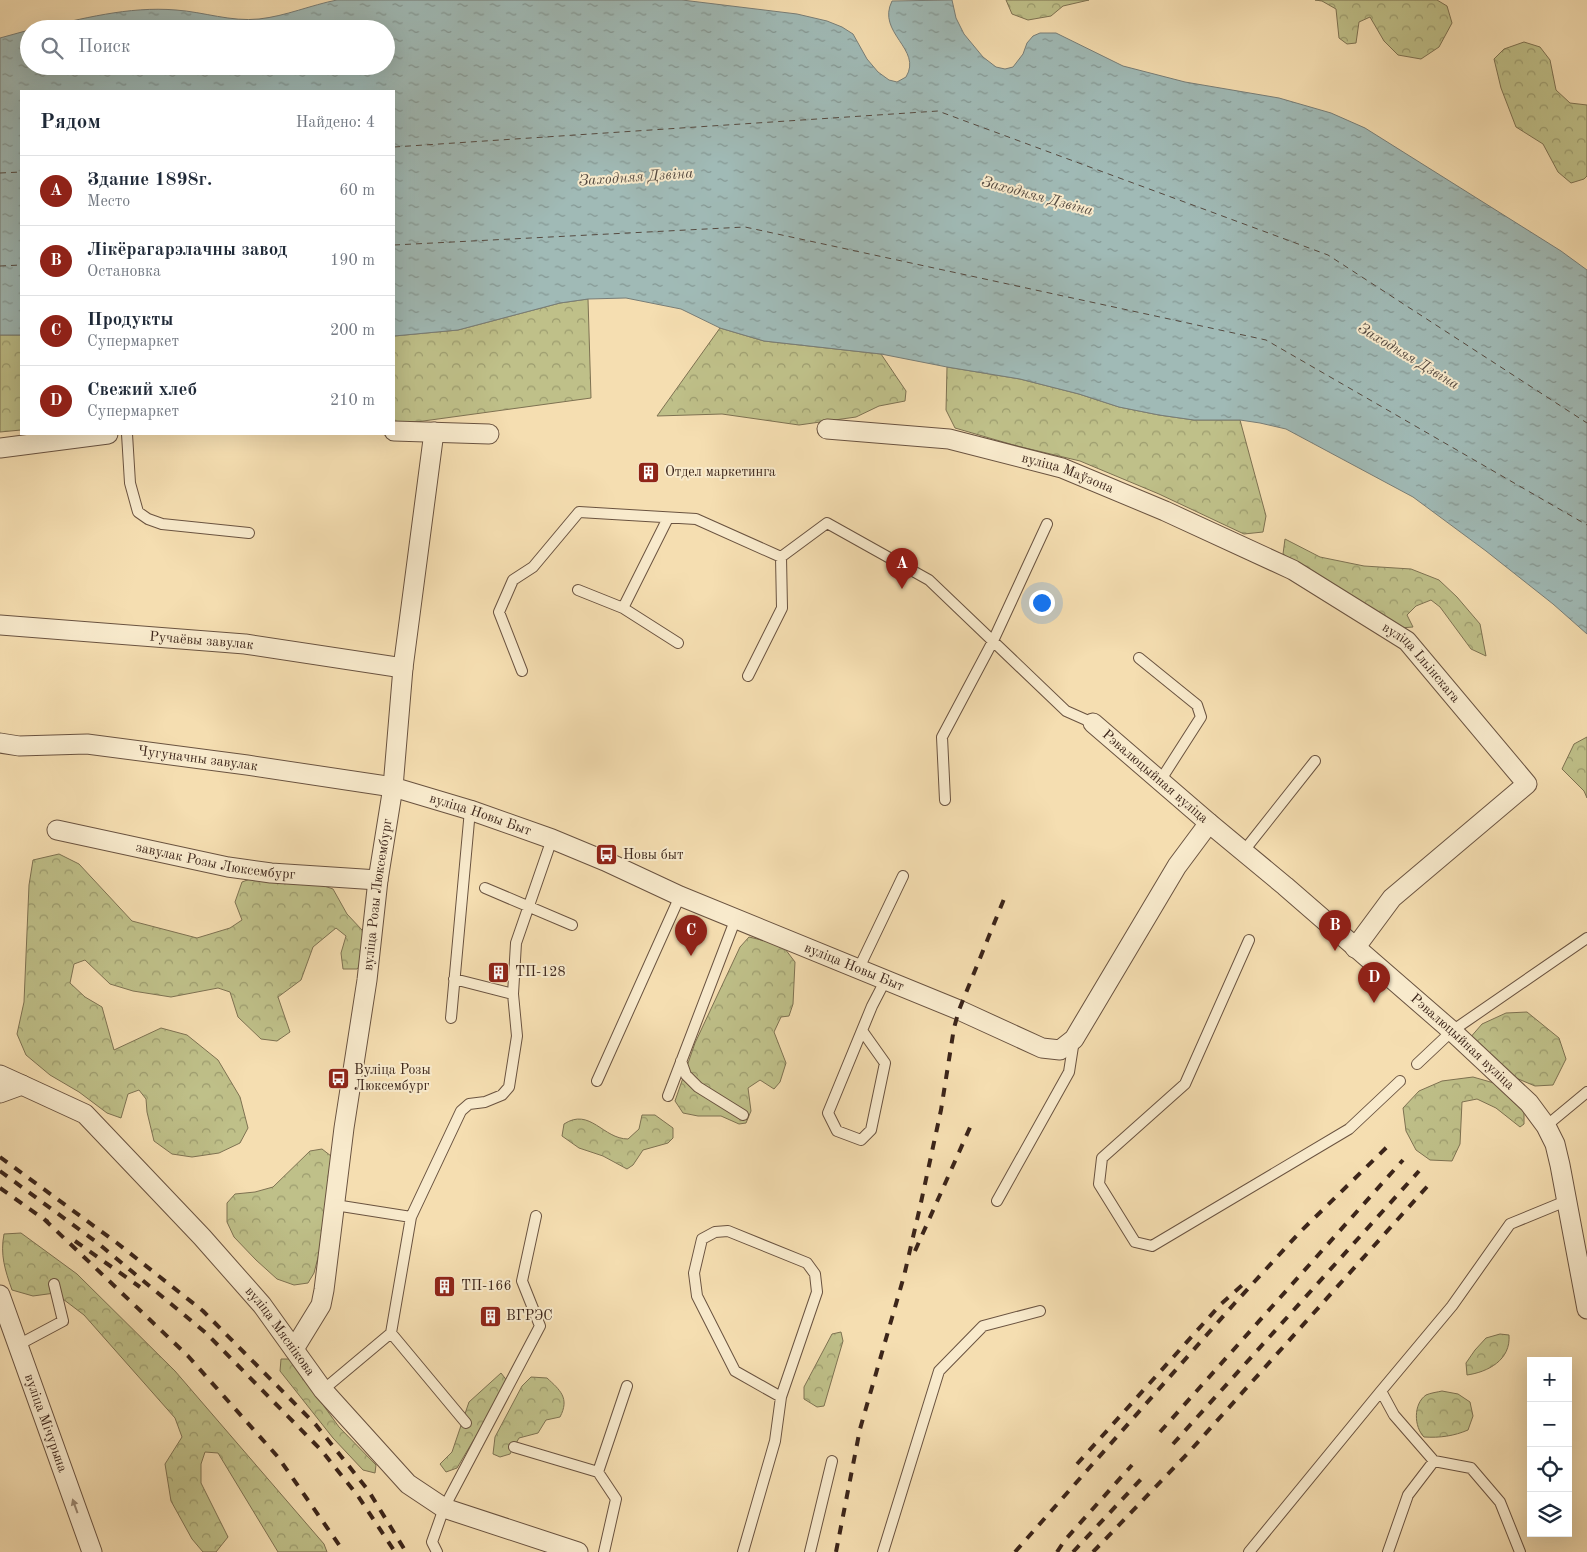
<!DOCTYPE html>
<html lang="ru">
<meta charset="utf-8">
<style>
body{margin:0;font-family:"Old Standard TT",serif;background:#f2f2f3;color:#1f2937}
.controls{position:absolute;right:15px;bottom:15px;display:grid;overflow:hidden;border-radius:0px;box-shadow:0 5px 20px #0002}
.controls button{width:45px;height:45px;display:grid;place-items:center;padding:0;border:0;border-bottom:1px solid #e0e1e3;background:#fff;color:#1f2937;font:25px sans-serif}
.you{position:absolute;left:1041px;top:602px;width:18px;height:18px;margin:-12px;border:4px solid #fff;border-radius:50%;background:#1a73e8;box-shadow:0 0 0 8px #1a73e833}
.badge{display:grid;place-items:center;width:32px;height:32px;border-radius:50%;background:#8f2418;color:#fff;font-size:16px;font-weight:700}
.pin{position:absolute;translate:-50% -41px;filter:drop-shadow(0 1px 2px #0008)}
.pin::after{content:'';position:absolute;top:26px;width:18px;height:15px;background:inherit;clip-path:polygon(0 0,100% 0,50% 100%)}
.list{margin:0;padding:0;list-style:none}
h2{display:flex;justify-content:space-between;align-items:center;height:65px;margin:0;padding:0 20px;font-size:21px}
h2 small{font-size:16px;font-weight:400;color:#747a83}
.list li{display:grid;grid-template-columns:32px 1fr auto;gap:15px;align-items:center;box-sizing:border-box;height:70px;padding:0 20px;border-top:1px solid #e0e1e3}
.list b{display:block;font-size:19px;white-space:nowrap}
.list p{margin:0;font-size:16px;white-space:nowrap;color:#747a83}
.list em{font-size:16px;font-style:normal;color:#747a83}
.icon{flex:none;width:28px;height:28px;fill:none;stroke:currentColor;stroke-width:2;stroke-linecap:round;stroke-linejoin:round}
.map{position:relative;flex:none;width:1587px;height:1552px;overflow:hidden}
.search{position:absolute;background:#fff;box-shadow:0 5px 20px #0002;left:20px;top:20px;width:375px;height:55px;display:flex;align-items:center;gap:12px;box-sizing:border-box;padding:0 18px;border-radius:28px;color:#747a83;font-size:19px}
.panel{position:absolute;background:#fff;box-shadow:0 5px 20px #0002;left:20px;top:90px;width:375px;height:345px;border-radius:0px}
.map>svg:first-child{display:block}
</style>
<div class="map">
<svg width="1587" height="1552" viewBox="0 0 1587 1552">
<defs>
<pattern id="forest-crowns" width="20" height="18" patternUnits="userSpaceOnUse" patternTransform="scale(1.25)"><rect width="20" height="18" fill="#bfc089"/><path d="M2 6a3 3 0 1 1 6 0M12 15a3 3 0 1 1 6 0" fill="none" stroke="#9c9c6f"/></pattern>
<pattern id="water-ripples" width="26" height="14" patternUnits="userSpaceOnUse" patternTransform="scale(1.25)"><rect width="26" height="14" fill="#a0bab6"/><path d="M2 4q2-2 4 0t4 0M15 11q2-2 4 0t4 0" fill="none" stroke="#849793"/></pattern>
</defs>
<rect width="100%" height="100%" fill="#f5deb1"/>
<filter id="stains"><feTurbulence type="fractalNoise" baseFrequency=".004" numOctaves="4"/><feColorMatrix values="0 0 0 0 .2 0 0 0 0 .09 0 0 0 0 .02 0 0 0 .5 -.17"/></filter>
<radialGradient id="worn" r=".72"><stop offset=".6" stop-color="#630" stop-opacity="0"/><stop offset="1" stop-color="#630" stop-opacity=".3"/></radialGradient>
<path fill="url(#forest-crowns)" stroke="#7e7252" d="M 1006,0 L 1089,0 L 1063,6 L 1051,16 L 1028,20 L 1012,14 Z
M 1315,0 L 1437,0 L 1447,6 L 1452,23 L 1439,47 L 1421,59 L 1398,55 L 1384,41 L 1370,17 L 1359,22 L 1356,43 L 1347,44 L 1339,38 L 1336,9 L 1322,1 Z
M 1524,42 L 1540,47 L 1550,60 L 1556,90 L 1570,103 L 1587,105 L 1587,176 L 1584,179 L 1571,183 L 1558,172 L 1543,144 L 1516,127 L 1501,88 L 1494,59 L 1504,49 Z
M 588,299 L 591,398 L 416,422 L 394,422 L 394,336 L 458,330 L 560,303 Z
M 720,328 L 764,341 L 881,354 L 906,391 L 905,401 L 879,406 L 856,417 L 799,425 L 722,414 L 657,416 Z
M 0,335 L 21,335 L 21,430 L 0,432 Z
M 947,367 L 1020,379 L 1079,394 L 1119,407 L 1159,415 L 1194,420 L 1240,420 L 1266,516 L 1263,532 L 1244,534 L 1159,494 L 1080,461 L 1017,446 L 955,428 L 946,410 Z
M 1285,539 L 1320,557 L 1364,566 L 1411,569 L 1439,580 L 1457,597 L 1480,624 L 1486,656 L 1471,649 L 1440,607 L 1431,600 L 1416,606 L 1407,615 L 1413,627 L 1399,628 L 1307,572 L 1283,554 Z
M 1587,737 L 1587,798 L 1584,791 L 1562,769 L 1574,744 Z
M 59,854 L 79,864 L 132,921 L 197,938 L 230,928 L 242,920 L 235,902 L 242,882 L 261,875 L 310,881 L 333,889 L 347,914 L 362,930 L 365,945 L 364,961 L 357,969 L 343,969 L 341,953 L 346,936 L 336,928 L 313,947 L 301,980 L 278,997 L 290,1032 L 277,1041 L 261,1039 L 238,1017 L 230,992 L 218,988 L 171,997 L 133,991 L 110,984 L 85,960 L 74,964 L 70,983 L 85,997 L 102,1007 L 114,1050 L 161,1028 L 187,1035 L 218,1060 L 240,1097 L 248,1128 L 240,1143 L 219,1153 L 192,1157 L 172,1154 L 154,1141 L 147,1112 L 146,1099 L 139,1090 L 128,1094 L 121,1118 L 107,1113 L 79,1092 L 50,1075 L 26,1055 L 17,1034 L 24,1002 L 29,885 L 33,860 Z
M 749,937 L 782,945 L 795,962 L 793,1004 L 789,1016 L 781,1017 L 774,1032 L 786,1063 L 780,1082 L 774,1089 L 760,1080 L 748,1088 L 751,1111 L 746,1123 L 739,1124 L 721,1116 L 698,1116 L 683,1113 L 675,1101 L 695,1043 L 740,947 Z
M 1527,1012 L 1559,1038 L 1566,1059 L 1553,1085 L 1535,1086 L 1504,1073 L 1469,1039 L 1482,1024 L 1506,1013 Z
M 1473,1077 L 1494,1083 L 1524,1112 L 1524,1124 L 1520,1127 L 1496,1108 L 1477,1099 L 1462,1102 L 1460,1144 L 1452,1161 L 1430,1160 L 1416,1150 L 1406,1131 L 1403,1108 L 1419,1091 L 1442,1081 Z
M 642,1115 L 655,1115 L 673,1128 L 673,1138 L 668,1143 L 643,1150 L 633,1165 L 627,1169 L 603,1156 L 579,1148 L 562,1136 L 564,1124 C 590,1107 603,1139 628,1139 L 639,1129 Z
M 322,1149 L 331,1156 L 331,1183 L 321,1246 L 314,1273 L 308,1283 L 294,1285 L 277,1279 L 256,1260 L 234,1237 L 227,1222 L 227,1203 L 235,1194 L 255,1192 L 273,1187 L 310,1151 Z
M 21,1233 L 77,1274 L 175,1371 L 324,1544 L 327,1552 L 278,1552 L 218,1453 L 205,1452 L 201,1464 L 201,1483 L 228,1537 L 216,1552 L 203,1552 L 192,1539 L 171,1501 L 165,1464 L 182,1437 L 175,1418 L 84,1315 L 55,1293 L 33,1296 L 12,1290 C 5,1270 0,1255 4,1234 Z
M 841,1332 L 843,1341 L 824,1406 L 817,1407 L 804,1399 L 804,1387 L 832,1334 Z
M 1500,1334 L 1509,1335 C 1511,1360 1488,1372 1467,1375 L 1466,1363 L 1475,1350 L 1486,1338 Z
M 281,1359 L 290,1359 L 339,1427 L 376,1465 L 375,1473 L 363,1470 L 333,1438 L 280,1371 Z
M 501,1373 L 508,1382 L 457,1468 L 446,1472 L 440,1464 L 452,1452 L 469,1402 Z
M 531,1377 L 547,1378 C 560,1390 570,1398 560,1417 L 546,1420 L 538,1433 L 519,1438 L 510,1454 L 500,1457 L 493,1454 L 495,1437 L 522,1386 Z
M 1442,1391 L 1458,1394 L 1470,1402 L 1473,1416 L 1468,1430 C 1454,1436 1440,1438 1424,1437 C 1414,1427 1413,1404 1426,1395 C 1430,1393 1438,1392 1442,1391 Z"/>
<path fill="url(#water-ripples)" stroke="#787e78" d="M 337,0 L 682,0 L 797,14 L 827,21 L 842,27 L 853,34 L 867,59 L 878,72 L 889,80 L 897,82 L 906,77 C 923,49 876,33 892,1 L 952,0 L 956,18 L 964,34 L 983,57 L 996,67 L 1005,69 L 1013,67 L 1023,54 L 1027,43 L 1033,36 L 1040,33 L 1056,33 L 1123,66 L 1185,82 L 1279,98 L 1331,113 L 1365,128 L 1561,251 L 1587,270 L 1587,634 L 1553,604 L 1486,551 L 1413,497 L 1286,429 L 1260,423 L 1240,420 L 1194,420 L 1159,415 L 1119,407 L 1079,394 L 1020,379 L 947,367 L 881,354 L 764,341 L 720,328 L 681,309 L 626,298 L 588,299 L 560,303 L 458,330 L 394,336 L 394,91 L 21,91 L 21,335 L 0,335 L 0,38 L 29,30 L 29,66 L 386,66 L 386,29 L 36,29 C 82,19 128,6 176,10 C 204,12 231,22 259,19 C 286,16 311,5 337,0 Z"/>
<g fill="none" stroke-linecap="round" stroke-linejoin="round">
<path stroke="#554a41" stroke-width="1" stroke-dasharray="6 5" stroke-linecap="butt" d="M 394,147 L 938,111 L 1328,255 L 1587,423
M 0,173 L 21,172
M 394,245 L 745,227 L 1266,340 L 1587,525
M 0,266 L 21,265"/>
<defs>
<path id="lane" d="M 127,434 L 130,483 L 138,512 L 148,519 L 162,524 L 249,533
M 578,590 L 623,608 L 678,643
M 623,608 L 668,518
M 1139,658 L 1197,705 L 1201,717 L 1160,781
M 522,671 L 499,612 L 513,580 L 533,567 L 579,512 L 696,519 L 781,557 L 827,523 L 929,580 L 1066,711 L 1093,723
M 748,676 L 782,608 L 781,557
M 945,800 L 942,737 L 993,641 L 1047,524
M 1243,852 L 1315,761
M 485,888 L 572,925
M 1249,940 L 1185,1084 L 1102,1158 L 1099,1184 L 1135,1242 L 1152,1246 L 1349,1129 L 1400,1081
M 859,968 L 903,876
M 513,994 L 516,943 L 552,839
M 451,1018 L 470,810
M 863,1032 L 885,1063 L 871,1130 L 861,1140 L 837,1131 L 828,1113 L 872,1006 L 886,979
M 681,1061 L 686,1075 L 698,1087 L 743,1115
M 1417,1064 L 1452,1031 L 1587,938
M 597,1081 L 680,896
M 668,1096 L 736,918
M 1546,1126 L 1587,1092
M 997,1201 L 1069,1072 L 1074,1040
M 335,1205 L 411,1217
M 391,1333 L 466,1423
M 18,1345 L 63,1321 L 54,1284
M 323,1390 L 391,1333 L 411,1217 L 461,1111 L 469,1104 L 485,1102 L 502,1095 L 509,1087 L 517,1036 L 513,994 L 454,979
M 514,1447 L 598,1472 L 616,1499 L 604,1552
M 598,1472 L 627,1386
M 437,1552 L 432,1542 L 444,1508 L 540,1326 L 522,1281 L 536,1216
M 743,1552 L 775,1441 L 781,1397 L 817,1292 L 815,1274 L 807,1263 L 728,1231 L 715,1232 L 702,1239 L 694,1273 L 697,1296 L 735,1371 L 781,1397
M 810,1552 L 832,1461
M 883,1552 L 939,1371 L 983,1326 L 1040,1311
M 1249,1552 L 1381,1391
M 1388,1552 L 1408,1495 L 1434,1461
M 1520,1552 L 1500,1502 L 1471,1468 L 1434,1461 L 1394,1415 L 1381,1391 L 1452,1306 L 1510,1224 L 1566,1201"/>
<g id="street">
<path id="s1" d="M 827,429 L 949,439 L 1062,468 L 1165,511 L 1293,570 L 1407,641 L 1527,784 L 1392,898 L 1355,948"/>
<path d="M 394,431 L 489,434"/>
<path d="M 0,448 L 108,434"/>
<path id="s2" d="M 0,625 L 245,644 L 403,668"/>
<path id="s3" d="M 1093,723 L 1209,823 L 1285,886 L 1452,1031 L 1529,1103 L 1546,1126 L 1555,1144 L 1560,1165 L 1587,1309"/>
<path id="s4" d="M 0,743 L 19,746 L 87,744 L 247,765 L 393,787 L 470,810 L 552,839 L 605,861 L 680,896 L 959,1010 L 1042,1048 L 1060,1050 L 1074,1039 L 1177,866 L 1209,823"/>
<path id="s5" d="M 57,830 L 228,867 L 271,873 L 378,880"/>
<path d="M 0,1075 L 22,1085"/>
<path id="s6" d="M 0,1093 L 22,1085 L 85,1114 L 202,1237 L 262,1305 L 323,1390 L 408,1484 L 444,1508 L 578,1552"/>
<path id="s7" d="M 0,1295 L 92,1552"/>
<path id="s8" d="M 294,1349 L 321,1305 L 324,1290 L 344,1128 L 367,980 L 378,880 L 393,787 L 403,668 L 434,432"/>
</g>
</defs>
<use href="#lane" stroke="#6a5340" stroke-width="12"/>
<use href="#street" stroke="#6a5340" stroke-width="21"/>
<use href="#lane" stroke="#f8eacc" stroke-width="10"/>
<use href="#street" stroke="#f8eacc" stroke-width="19"/>
<path stroke="#3c251a" stroke-width="4" stroke-dasharray="9 9" stroke-linecap="butt" d="M 0,1157 L 117,1243 L 203,1311 L 316,1425 L 368,1490 L 406,1552
M 0,1171 L 99,1244 L 206,1333 L 322,1451 L 358,1496 L 395,1552
M 0,1188 L 48,1222
M 44,1219 L 188,1356 L 278,1457 L 344,1552
M 75,1241 L 140,1287
M 915,1251 L 972,1123
M 1160,1432 L 1403,1160
M 1173,1444 L 1419,1171
M 1077,1464 L 1221,1304 L 1247,1281
M 836,1552 L 860,1429 L 904,1276 L 920,1207 L 941,1110 L 954,1028 L 959,1010 L 1004,899
M 1015,1552 L 1234,1304 L 1300,1232 L 1390,1144
M 1057,1552 L 1065,1540 L 1132,1465
M 1073,1552 L 1144,1476
M 1093,1552 L 1189,1452 L 1433,1180"/>
</g>
<defs><path id="oneway-solid" d="M-6-.8H1V-3.2L6.5 0L1 3.2V.8H-6Z" transform="scale(1.25)"/></defs>
<use fill="#9a8873" href="#oneway-solid" transform="translate(75 1506) rotate(-110)"/>
<defs>
<symbol id="building-square" viewBox="-11 -11 22 22"><rect x="-9" y="-9" width="18" height="18" rx="4" fill="#8f2418" stroke="#f8eacc"/><path d="M-4-6H4V6H1V3H-1V6H-4ZM-2.5-4.3h1.7v1.8h-1.7ZM.8-4.3h1.7v1.8H.8ZM-2.5-1h1.7V.8h-1.7ZM.8-1h1.7V.8H.8Z" fill="#fff"/></symbol>
<symbol id="bus-square" viewBox="-11 -11 22 22"><rect x="-9" y="-9" width="18" height="18" rx="4" fill="#8f2418" stroke="#f8eacc"/><path d="M-5-6H5V4H4V6H2V4H-2V6H-4V4H-5ZM-3.5-4V0h7V-4ZM-3.5 1.2v1.5H-2V1.2ZM2 1.2v1.5H3.5V1.2Z" fill="#fff"/></symbol>
</defs>
<g fill-rule="evenodd">
<use href="#building-square" x="636" y="460" width="25" height="25"/>
<use href="#bus-square" x="594" y="842" width="25" height="25"/>
<use href="#building-square" x="486" y="960" width="25" height="25"/>
<use href="#bus-square" x="326" y="1066" width="25" height="25"/>
<use href="#building-square" x="432" y="1274" width="25" height="25"/>
<use href="#building-square" x="478" y="1304" width="25" height="25"/>
</g>
<g text-anchor="middle" dominant-baseline="central" stroke-width="4" stroke-linejoin="round" paint-order="stroke">
<g font-size="14" fill="#3c251a" stroke="#f8eacc" text-anchor="start">
<text x="665" y="472">Отдел маркетинга</text>
<text x="623" y="855">Новы быт</text>
<text x="515" y="972">ТП-128</text>
<text x="354" y="1070">Вуліца Розы<tspan x="354" dy="16">Люксембург</tspan></text>
<text x="461" y="1286">ТП-166</text>
<text x="506" y="1316">ВГРЭС</text>
</g>
<g font-size="14" fill="#3c251a" stroke="#f8eacc">
<text stroke="none"><textPath href="#s1" startOffset="246">вуліца Маўзона</textPath></text>
<text stroke="none"><textPath href="#s2" startOffset="202">Ручаёвы завулак</textPath></text>
<text stroke="none"><textPath href="#s1" startOffset="651">вуліца Ільінскага</textPath></text>
<text stroke="none"><textPath href="#s4" startOffset="199">Чугуначны завулак</textPath></text>
<text stroke="none"><textPath href="#s3" startOffset="82">Рэвалюцыйная вуліца</textPath></text>
<text stroke="none"><textPath href="#s4" startOffset="488">вуліца Новы Быт</textPath></text>
<text stroke="none"><textPath href="#s5" startOffset="162">завулак Розы Люксембург</textPath></text>
<text stroke="none"><textPath href="#s8" startOffset="466">вуліца Розы Люксембург</textPath></text>
<text stroke="none"><textPath href="#s4" startOffset="892">вуліца Новы Быт</textPath></text>
<text stroke="none"><textPath href="#s3" startOffset="488">Рэвалюцыйная вуліца</textPath></text>
<text stroke="none"><textPath href="#s6" startOffset="385">вуліца Мяснікова</textPath></text>
<text stroke="none"><textPath href="#s7" startOffset="136">вуліца Мічурына</textPath></text>
</g>
<g font-size="15" font-style="italic" fill="#554a41" stroke="#f8eacc">
<text transform="translate(636 178) rotate(-4)">Заходняя Дзвіна</text>
<text transform="translate(1037 197) rotate(15)">Заходняя Дзвіна</text>
<text transform="translate(1408 357) rotate(31)">Заходняя Дзвіна</text>
</g>
</g>
<rect width="100%" height="100%" filter="url(#stains)"/>
<rect width="100%" height="100%" fill="url(#worn)"/>
</svg>
<div class="controls">
<button>+</button>
<button>−</button>
<button><svg class="icon" aria-label="locate" viewBox="0 0 24 24"><circle cx="12" cy="12" r="6"/><path d="M12 2v4M12 18v4M2 12h4M18 12h4"/></svg></button>
<button><svg class="icon" aria-label="layers" viewBox="0 0 24 24"><path d="M12 4l9 5-9 5-9-5zM3 14l9 5 9-5"/></svg></button>
</div>
<div class="you"></div>
<div class="pin badge" style="left:902px;top:589px">A</div>
<div class="pin badge" style="left:1335px;top:951px">B</div>
<div class="pin badge" style="left:691px;top:956px">C</div>
<div class="pin badge" style="left:1374px;top:1003px">D</div>
<div class="search"><svg class="icon" aria-label="search" viewBox="0 0 24 24"><circle cx="10" cy="10" r="6"/><path d="M15 15l6 6"/></svg>Поиск</div>
<section class="panel">
<h2>Рядом<small>Найдено: 4</small></h2>
<ul class="list">
<li><span class="badge">A</span><div><b>Здание 1898г.</b><p>Место</p></div><em>60 m</em></li>
<li><span class="badge">B</span><div><b>Лікёрагарэлачны завод</b><p>Остановка</p></div><em>190 m</em></li>
<li><span class="badge">C</span><div><b>Продукты</b><p>Супермаркет</p></div><em>200 m</em></li>
<li><span class="badge">D</span><div><b>Свежий хлеб</b><p>Супермаркет</p></div><em>210 m</em></li>
</ul>
</section>
</div>
